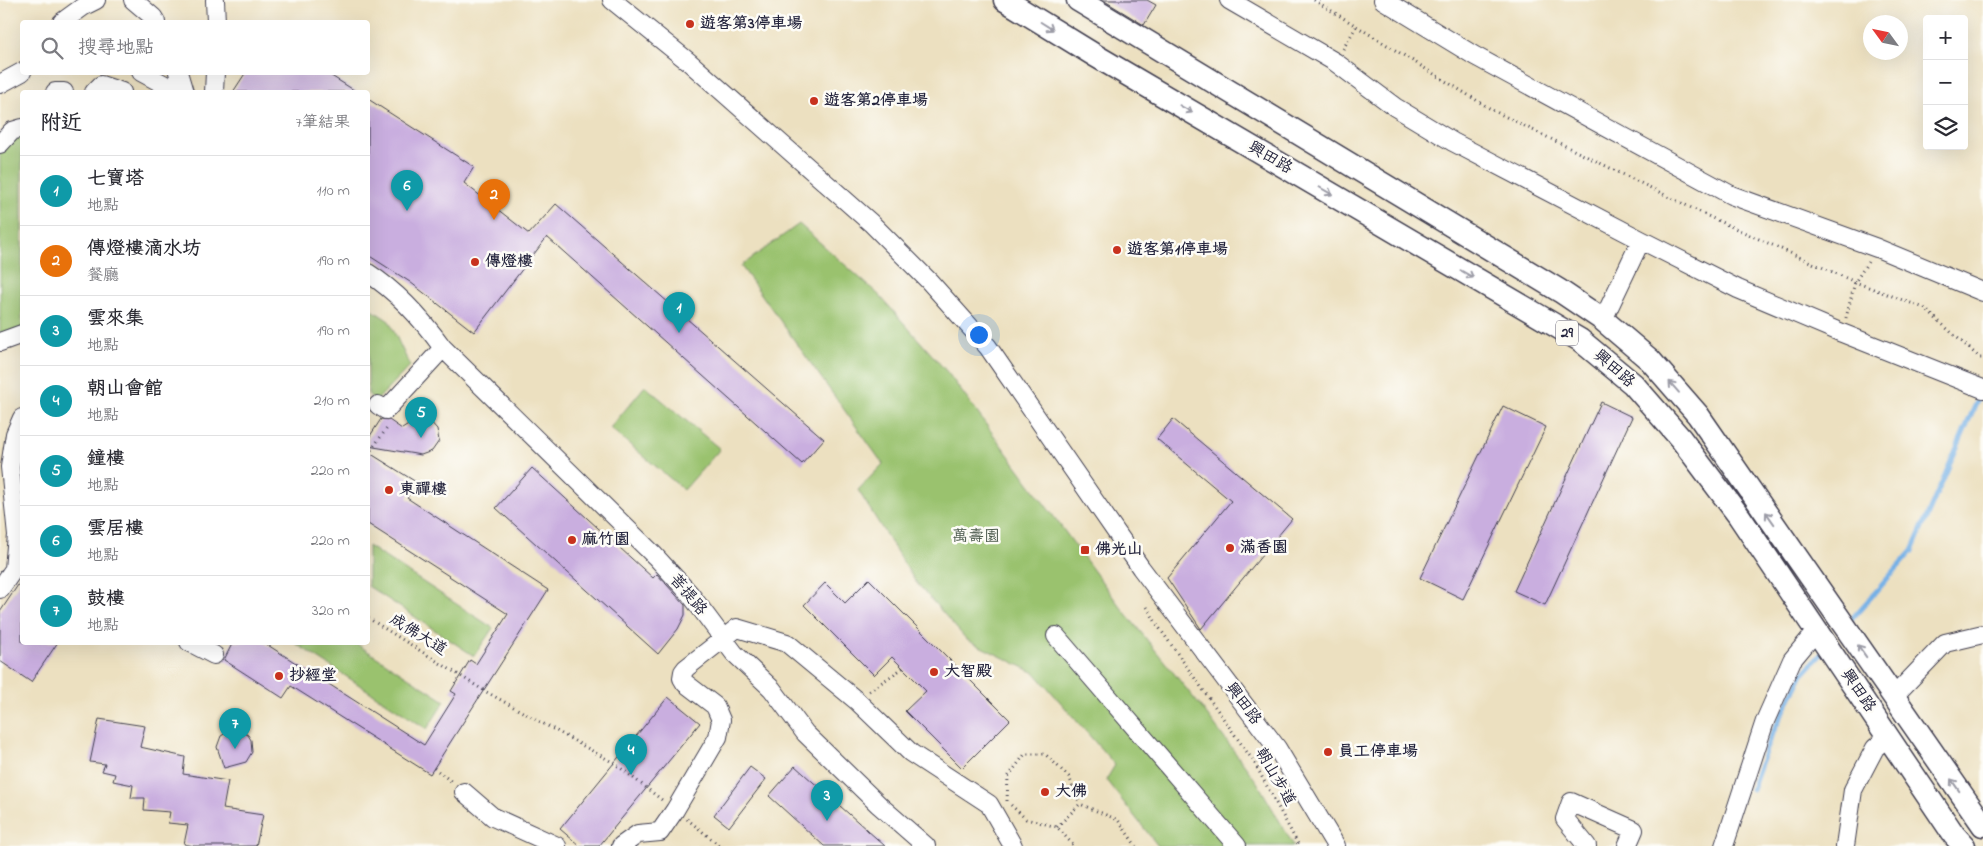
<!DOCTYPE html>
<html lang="zh-TW">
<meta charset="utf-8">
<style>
body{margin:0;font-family:"Indie Flower","LXGW WenKai TC",sans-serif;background:#f2f2f3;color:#2b2b33}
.controls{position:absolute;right:15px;top:15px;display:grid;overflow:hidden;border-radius:5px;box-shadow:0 5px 20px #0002}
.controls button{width:45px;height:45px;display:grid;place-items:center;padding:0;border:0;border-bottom:1px solid #e1e1e2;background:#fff;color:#2b2b33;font:25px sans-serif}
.compass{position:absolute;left:1863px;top:15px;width:45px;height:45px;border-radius:50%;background:#fff;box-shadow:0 5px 20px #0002;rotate:303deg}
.you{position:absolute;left:978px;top:334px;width:18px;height:18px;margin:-12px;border:4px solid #fff;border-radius:50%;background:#1a73e8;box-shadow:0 0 0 8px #1a73e833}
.badge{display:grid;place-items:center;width:32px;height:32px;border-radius:50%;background:#c8321e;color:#fff;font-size:16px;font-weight:700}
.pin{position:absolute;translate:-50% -41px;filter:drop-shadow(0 1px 2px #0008)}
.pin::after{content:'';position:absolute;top:26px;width:18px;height:15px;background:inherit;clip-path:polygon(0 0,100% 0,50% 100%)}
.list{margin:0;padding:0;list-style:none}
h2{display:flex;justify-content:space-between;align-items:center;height:65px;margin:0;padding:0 20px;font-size:21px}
h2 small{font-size:16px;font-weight:400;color:#7c7c81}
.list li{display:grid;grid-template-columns:32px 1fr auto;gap:15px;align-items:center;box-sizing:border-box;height:70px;padding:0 20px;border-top:1px solid #e1e1e2}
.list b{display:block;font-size:19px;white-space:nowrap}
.list p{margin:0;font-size:16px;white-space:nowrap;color:#7c7c81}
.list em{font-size:16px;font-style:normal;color:#7c7c81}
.icon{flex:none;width:28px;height:28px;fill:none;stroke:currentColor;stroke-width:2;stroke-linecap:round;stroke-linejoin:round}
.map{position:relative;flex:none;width:1983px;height:846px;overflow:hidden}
.search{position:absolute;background:#fff;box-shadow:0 5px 20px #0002;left:20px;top:20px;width:350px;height:55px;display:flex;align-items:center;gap:12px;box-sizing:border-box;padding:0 18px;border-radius:5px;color:#7c7c81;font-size:19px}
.panel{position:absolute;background:#fff;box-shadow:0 5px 20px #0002;left:20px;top:90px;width:350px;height:555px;border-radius:5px}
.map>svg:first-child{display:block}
</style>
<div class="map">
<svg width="1983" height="846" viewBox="0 0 1983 846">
<rect width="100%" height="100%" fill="#fdfcf7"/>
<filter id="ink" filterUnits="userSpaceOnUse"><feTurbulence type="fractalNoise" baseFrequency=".02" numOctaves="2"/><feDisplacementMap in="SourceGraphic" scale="10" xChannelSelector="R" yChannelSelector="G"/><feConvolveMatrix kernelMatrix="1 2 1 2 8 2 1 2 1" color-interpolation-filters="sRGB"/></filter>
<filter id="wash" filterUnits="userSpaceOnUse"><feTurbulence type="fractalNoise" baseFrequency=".0096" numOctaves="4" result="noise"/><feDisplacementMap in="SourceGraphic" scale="20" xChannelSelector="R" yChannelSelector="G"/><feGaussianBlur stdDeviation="1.12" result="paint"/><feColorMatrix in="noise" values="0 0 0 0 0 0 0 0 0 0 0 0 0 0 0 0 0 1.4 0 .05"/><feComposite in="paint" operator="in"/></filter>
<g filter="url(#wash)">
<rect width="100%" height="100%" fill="#ece0c0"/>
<path fill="#9ac26e" stroke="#5e7254" d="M 22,131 L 22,337 L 0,342 L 0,148 Z
M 799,224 L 879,295 L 948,373 L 1119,605 L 1201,707 L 1257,782 L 1294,846 L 1158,846 L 1106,780 L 1115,765 L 1035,673 L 967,640 L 915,581 L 858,490 L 883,464 L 741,266 Z
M 368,307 L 389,321 L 410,366 L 376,401 L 368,394 Z
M 645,386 L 720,449 L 684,490 L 610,428 Z
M 368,546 L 493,628 L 474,656 L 368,586 Z
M 295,643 L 355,643 L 445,701 L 427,729 Z"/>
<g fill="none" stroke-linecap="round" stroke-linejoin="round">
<path stroke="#75b0e6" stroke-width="5" d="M 1849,622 L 1912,551 L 1981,392
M 1752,789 L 1770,738 L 1803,674 L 1824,651"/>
</g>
<g id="blocks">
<path fill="#c9aedf" d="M 1103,0 L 1147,0 L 1156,5 L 1144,25 Z
M 246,72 L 325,72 L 357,92 L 233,92 Z
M 368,99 L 474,167 L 464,183 L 529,234 L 556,204 L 824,439 L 802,464 L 547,237 L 474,332 L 410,282 L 368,255 Z
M 1601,402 L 1632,417 L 1545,605 L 1514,591 Z
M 1503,406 L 1546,427 L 1463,599 L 1420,578 Z
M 381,419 L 389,420 L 402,429 L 418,419 L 429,420 L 437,429 L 439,441 L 432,451 L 421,455 L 368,446 L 368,439 Z
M 1173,419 L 1292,519 L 1201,629 L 1167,578 L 1231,501 L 1157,439 Z
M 368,452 L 416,482 L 407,498 L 548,590 L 430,774 L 291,686 L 283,698 L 224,660 L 233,642 L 263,642 L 424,745 L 456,694 L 451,691 L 470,660 L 476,664 L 508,614 L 368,524 Z
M 532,468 L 653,578 L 657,574 L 685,605 L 685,615 L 678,629 L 658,654 L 496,508 Z
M 22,579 L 22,642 L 58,642 L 31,682 L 0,661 L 0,612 Z
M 869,579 L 1010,720 L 962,768 L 905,711 L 926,691 L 892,657 L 874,675 L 804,605 L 825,583 L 845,603 Z
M 668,697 L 700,723 L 599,846 L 580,846 L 560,829 Z
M 99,719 L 145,726 L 140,747 L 185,757 L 183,774 L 228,781 L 223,809 L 263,815 L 256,846 L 194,846 L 184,844 L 188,825 L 168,823 L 170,812 L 144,810 L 145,798 L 131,798 L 133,785 L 113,781 L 115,774 L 102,771 L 105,764 L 90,762 Z
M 231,730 L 243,732 L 248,735 L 251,740 L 252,752 L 246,762 L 224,768 L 217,747 L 221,736 Z
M 795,766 L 885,846 L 824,846 L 769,796 Z
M 750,767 L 766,779 L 729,827 L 714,815 Z"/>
</g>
</g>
<g filter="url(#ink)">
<use href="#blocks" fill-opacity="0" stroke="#403e4f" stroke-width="1"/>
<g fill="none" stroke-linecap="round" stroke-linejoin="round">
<defs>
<path id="minor" d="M 133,0 L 153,17 L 156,22
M 215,0 L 216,22
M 612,0 L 689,62 L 871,223 L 929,281 L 988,347 L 1141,568 L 1277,748 L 1336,846
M 1229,0 L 1335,62 L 1395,107 L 1453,142 L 1641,240 L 1738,289 L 1842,333 L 1983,389
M 1383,0 L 1475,56 L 1731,195 L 1877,248 L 1983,292
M 62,22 L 84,6 L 96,0
M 141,72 L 178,92
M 178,72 L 184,92
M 0,84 L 22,72
M 55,92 L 64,92
M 94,92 L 101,85 L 122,92
M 214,92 L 215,72
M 0,144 L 12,131 L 22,128
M 368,273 C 399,293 422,319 443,348 L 655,556 L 690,594 L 734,653 L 772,689 L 805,733 L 879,805 L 926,846
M 1603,320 L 1641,240
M 0,342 L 22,334
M 378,405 L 386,410 L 443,348
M 0,589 L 14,569 L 17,535 L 10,467 L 15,434 L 22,418
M 1056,636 L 1237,846
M 189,642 L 214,655
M 1894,696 L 1945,643 L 1983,634
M 464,792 L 493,817 L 557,846
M 621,846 L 638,834 L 660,832 L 675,810 L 718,737 L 721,720 L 715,706 L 685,683 L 682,678 L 683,672 L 686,668 L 737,628 L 787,643 L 857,701 L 911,753 L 989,804 L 1013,846
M 1587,846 L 1565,819 L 1571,802 L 1634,830 L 1627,846
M 1724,846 L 1765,721 L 1792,660 L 1817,630
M 1845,846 L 1853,790 L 1875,748 L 1888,737"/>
<path id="major" d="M 1005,0 L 1096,56 L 1580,340 L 1633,384 L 1681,439 L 1739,516 L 1954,835 L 1964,846
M 1078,0 L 1560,291 L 1603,320 L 1650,360 L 1698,415 L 1983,825"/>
</defs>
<use href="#minor" stroke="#403e4f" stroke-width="20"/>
<use href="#major" stroke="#403e4f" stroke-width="25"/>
<path stroke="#403e4f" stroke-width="3" stroke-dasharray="1 4" stroke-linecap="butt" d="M 1314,0 L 1494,111 L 1712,218 L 1855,282 L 1924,308 L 1980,358 L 1983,358
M 1343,49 L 1356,27
M 1846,318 L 1855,282 L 1868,262
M 368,454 L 388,427
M 1147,607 L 1158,626 L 1254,762 L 1299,846
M 368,618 L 483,690 L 614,763 L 662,800
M 869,691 L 903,668
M 434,768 L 452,782
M 1007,801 L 1008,777 L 1025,754 L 1045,754 L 1069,777 L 1080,804
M 1011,805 L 1026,819 L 1057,827 L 1074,846
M 687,819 L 720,846
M 1057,827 L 1080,804 L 1118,820 L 1136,846"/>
<use href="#minor" stroke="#fff" stroke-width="18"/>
<use href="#major" stroke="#fff" stroke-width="22"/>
</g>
<defs><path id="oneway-shaft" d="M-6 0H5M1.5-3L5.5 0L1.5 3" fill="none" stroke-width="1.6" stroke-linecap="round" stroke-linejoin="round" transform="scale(1.25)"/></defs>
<g stroke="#9c9ca7">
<use href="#oneway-shaft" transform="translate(1047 26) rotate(32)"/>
<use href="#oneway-shaft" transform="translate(1186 109) rotate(30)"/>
<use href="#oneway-shaft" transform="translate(1326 191) rotate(30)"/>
<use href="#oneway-shaft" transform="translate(1467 274) rotate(30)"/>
<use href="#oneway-shaft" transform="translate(1674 387) rotate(-131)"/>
<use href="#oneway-shaft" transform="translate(1770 518) rotate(-125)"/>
<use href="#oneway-shaft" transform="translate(1862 651) rotate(-125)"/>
<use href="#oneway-shaft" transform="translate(1955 785) rotate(-125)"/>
</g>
</g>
<g fill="#c8321e" stroke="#fdfcf7" stroke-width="2">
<circle cx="690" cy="24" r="5"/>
<circle cx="814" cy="101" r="5"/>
<circle cx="1117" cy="250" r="5"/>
<circle cx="475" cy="262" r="5"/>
<circle cx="389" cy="490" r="5"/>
<circle cx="572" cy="540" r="5"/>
<circle cx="1230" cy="548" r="5"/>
<rect x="1080" y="545" width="10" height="10" rx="2.5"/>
<circle cx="934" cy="672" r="5"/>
<circle cx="279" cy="676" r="5"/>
<circle cx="1328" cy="752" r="5"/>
<circle cx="1045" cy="792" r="5"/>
</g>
<g text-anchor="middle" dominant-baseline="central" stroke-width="5" stroke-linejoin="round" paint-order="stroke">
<rect fill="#fdfcf7" stroke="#646373" stroke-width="1" x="1556" y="320.5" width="22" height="25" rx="4"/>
<g font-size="15" font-weight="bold" fill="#22223b">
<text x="1567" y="333">29</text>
</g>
<g font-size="16" font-weight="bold" fill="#22223b" stroke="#fdfcf7" text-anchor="start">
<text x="700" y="24">遊客第3停車場</text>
<text x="824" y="101">遊客第2停車場</text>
<text x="1127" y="250">遊客第1停車場</text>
<text x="485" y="262">傳燈樓</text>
<text x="399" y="490">東禪樓</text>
<text x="582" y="540">麻竹園</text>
<text x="1240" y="548">滿香園</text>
<text x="1095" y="550">佛光山</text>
<text x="944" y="672">大智殿</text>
<text x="289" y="676">抄經堂</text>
<text x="1338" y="752">員工停車場</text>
<text x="1055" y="792">大佛</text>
</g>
<g font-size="16" fill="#22223b" stroke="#fdfcf7">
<text transform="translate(1270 158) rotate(30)">興田路</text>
<text transform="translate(1614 369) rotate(41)">興田路</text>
<text transform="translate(688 595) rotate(50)">菩提路</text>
<text transform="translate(418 635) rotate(32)">成佛大道</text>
<text transform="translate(1858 691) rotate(56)">興田路</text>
<text transform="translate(1243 704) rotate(53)">興田路</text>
<text transform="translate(1275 777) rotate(60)">朝山步道</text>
</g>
<g font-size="16" fill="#4c5a4d" stroke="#fdfcf7">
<text x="976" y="537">萬壽園</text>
</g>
</g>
</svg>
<div class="controls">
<button>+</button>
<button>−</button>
<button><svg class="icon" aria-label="layers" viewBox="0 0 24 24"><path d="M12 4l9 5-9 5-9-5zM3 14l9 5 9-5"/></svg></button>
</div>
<svg class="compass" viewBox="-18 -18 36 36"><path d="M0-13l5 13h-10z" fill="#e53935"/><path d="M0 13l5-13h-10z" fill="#7c7c81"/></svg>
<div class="you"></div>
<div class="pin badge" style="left:679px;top:333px;background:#0f9aa8">1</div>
<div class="pin badge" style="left:494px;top:220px;background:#e8710a">2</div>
<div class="pin badge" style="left:827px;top:821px;background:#0f9aa8">3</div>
<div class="pin badge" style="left:631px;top:775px;background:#0f9aa8">4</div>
<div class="pin badge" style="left:421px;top:438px;background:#0f9aa8">5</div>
<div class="pin badge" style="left:407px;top:211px;background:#0f9aa8">6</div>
<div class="pin badge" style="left:235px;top:749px;background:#0f9aa8">7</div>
<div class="search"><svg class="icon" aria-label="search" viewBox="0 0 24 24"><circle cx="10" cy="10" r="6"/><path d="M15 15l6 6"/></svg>搜尋地點</div>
<section class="panel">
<h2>附近<small>7筆結果</small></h2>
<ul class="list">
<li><span class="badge" style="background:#0f9aa8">1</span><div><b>七寶塔</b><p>地點</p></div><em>110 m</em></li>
<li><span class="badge" style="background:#e8710a">2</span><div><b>傳燈樓滴水坊</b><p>餐廳</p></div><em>190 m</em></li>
<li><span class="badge" style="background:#0f9aa8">3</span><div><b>雲來集</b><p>地點</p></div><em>190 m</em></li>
<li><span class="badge" style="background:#0f9aa8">4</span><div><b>朝山會館</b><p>地點</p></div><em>210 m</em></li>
<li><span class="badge" style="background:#0f9aa8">5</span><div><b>鐘樓</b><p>地點</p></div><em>220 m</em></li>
<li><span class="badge" style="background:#0f9aa8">6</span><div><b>雲居樓</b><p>地點</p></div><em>220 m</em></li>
<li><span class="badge" style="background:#0f9aa8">7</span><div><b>鼓樓</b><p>地點</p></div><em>320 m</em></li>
</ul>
</section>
</div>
